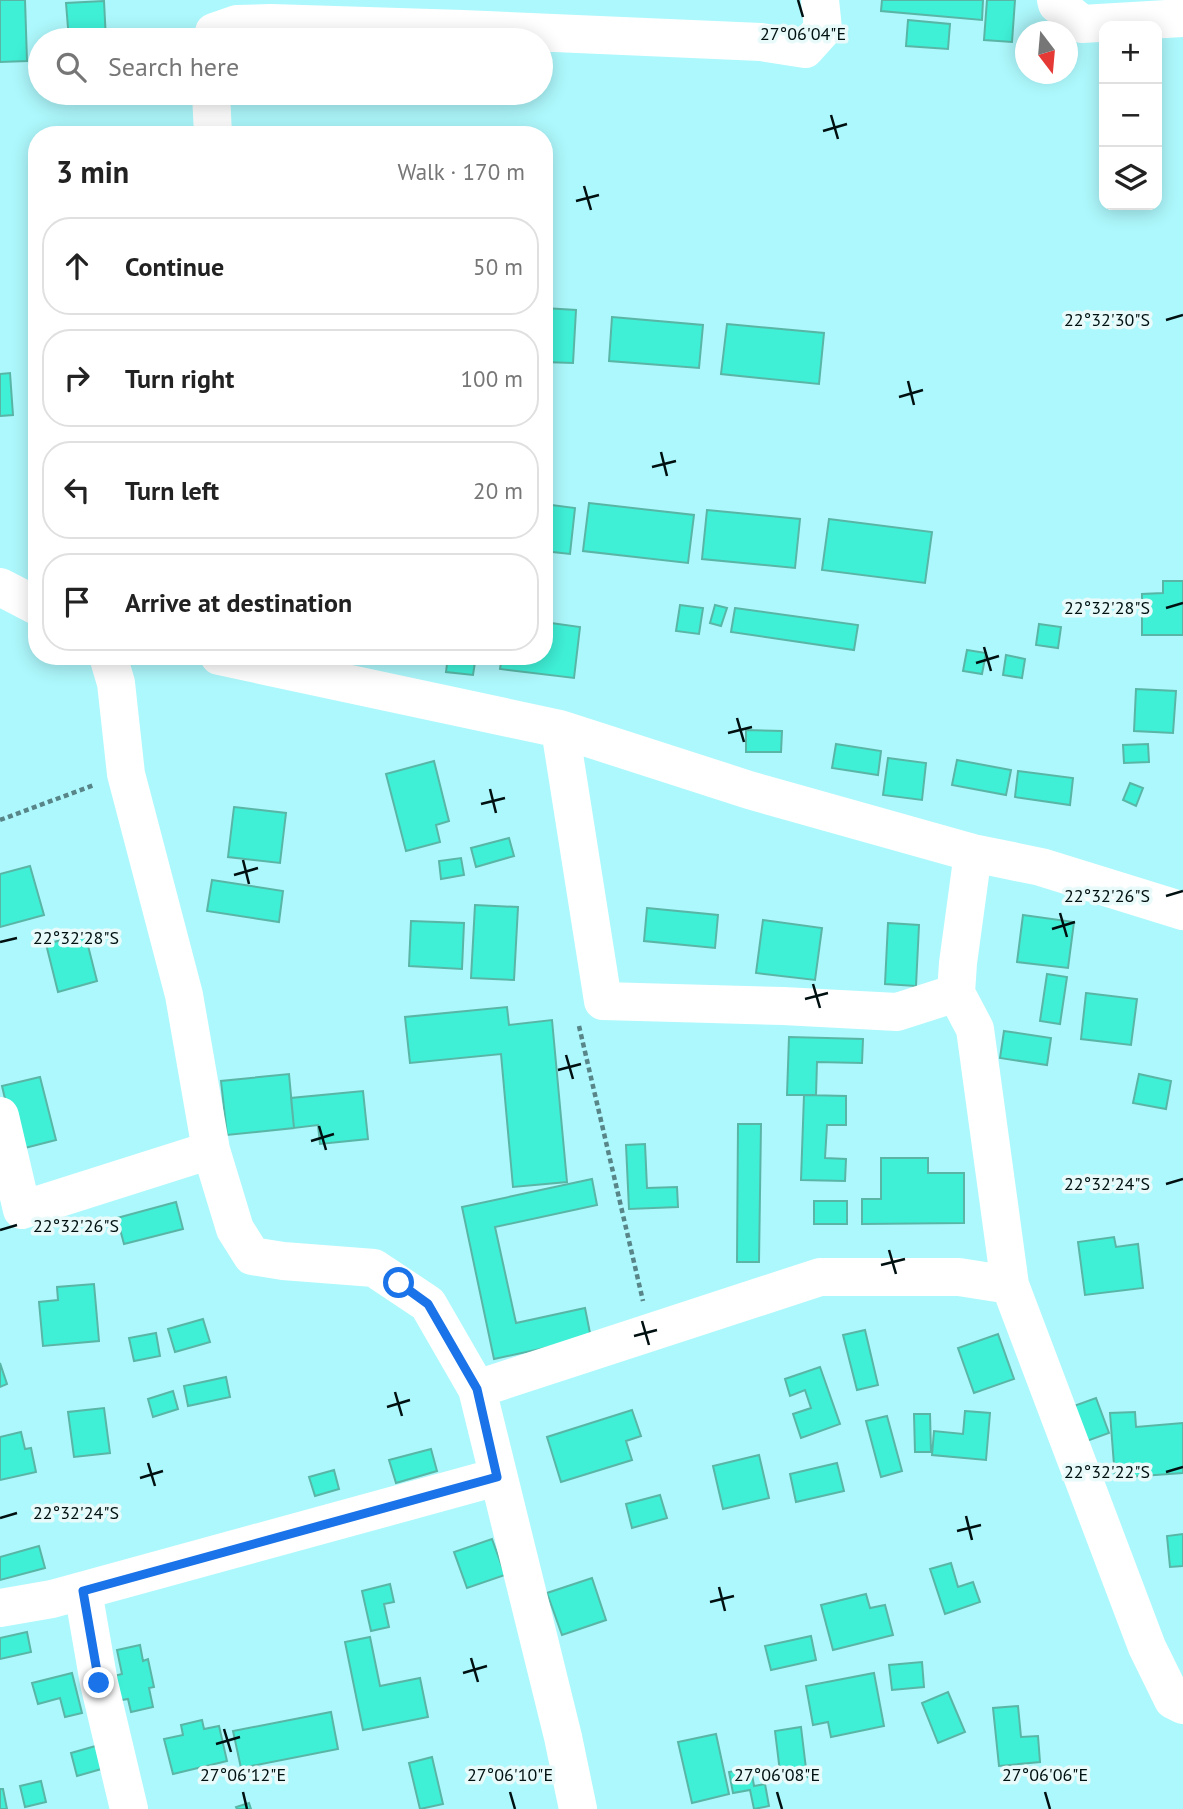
<!DOCTYPE html>
<meta charset="utf-8">
<style>
body{margin:0;font-family:"PT Sans",sans-serif;background:#f6f6f6;color:#222}
.controls{position:absolute;right:21px;top:21px;display:grid;overflow:hidden;border-radius:14px;box-shadow:0 4px 18px #0003}
.controls button{width:63px;height:63px;display:grid;place-items:center;padding:0;border:0;border-bottom:2px solid #e0e0e0;background:#fff;color:#222;font:35px sans-serif}
.compass{position:absolute;left:1015px;top:21px;width:63px;height:63px;border-radius:50%;background:#fff;box-shadow:0 4px 18px #0003;rotate:164deg}
.stop{position:absolute;width:21px;height:21px;margin:-16px;border:5px solid #1a73e8;border-radius:50%;background:#fff}
.stop.end{background:#1a73e8;border-color:#fff;box-shadow:0 2px 7px #0008}
.list{margin:0;padding:0;list-style:none}
h2{display:flex;justify-content:space-between;align-items:center;height:91px;margin:0;padding:0 28px;font-size:30px}
h2 small{font-size:23px;font-weight:400;color:#767676}
.list li{display:grid;grid-template-columns:46px 1fr auto;gap:21px;align-items:center;box-sizing:border-box;height:98px;margin:0 14px 14px;padding:0 14px;border:2px solid #e0e0e0;border-radius:28px}
.list b{display:block;font-size:26px;white-space:nowrap}
.list em{font-size:23px;font-style:normal;color:#767676}
.icon{flex:none;width:38px;height:38px;fill:none;stroke:currentColor;stroke-width:2;stroke-linecap:round;stroke-linejoin:round}
.map{position:relative;flex:none;width:1183px;height:1809px;overflow:hidden}
.search{position:absolute;background:#fff;box-shadow:0 4px 18px #0003;left:28px;top:28px;width:525px;height:77px;display:flex;align-items:center;gap:18px;box-sizing:border-box;padding:0 24px;border-radius:38px;color:#767676;font-size:26px}
.panel{position:absolute;background:#fff;box-shadow:0 4px 18px #0003;left:28px;top:126px;width:525px;height:539px;border-radius:28px}
.map>svg:first-child{display:block}
</style>
<div class="map">
<svg width="1183" height="1809" viewBox="0 0 1183 1809">
<rect width="100%" height="100%" fill="#adf8fc"/>
<path fill="#3ff0d7" stroke="#59b6a6" stroke-width="2" d="M 0,0 L 25,0 L 27,61 L 0,62 Z
M 882,0 L 983,0 L 982,20 L 881,11 Z
M 987,0 L 1015,0 L 1012,42 L 984,40 Z
M 104,1 L 106,40 L 69,40 L 66,3 Z
M 908,20 L 950,24 L 948,49 L 906,46 Z
M 97,93 L 126,93 L 125,103 L 97,103 Z
M 544,308 L 576,310 L 573,363 L 544,362 Z
M 612,317 L 703,325 L 699,368 L 609,361 Z
M 727,324 L 824,333 L 819,384 L 721,374 Z
M 10,373 L 13,415 L 0,416 L 0,374 Z
M 589,503 L 694,515 L 688,563 L 583,551 Z
M 544,504 L 575,508 L 570,554 L 544,551 Z
M 707,510 L 800,519 L 795,568 L 702,559 Z
M 829,519 L 932,532 L 925,583 L 822,570 Z
M 1163,581 L 1183,581 L 1183,635 L 1142,635 L 1142,594 L 1163,593 Z
M 680,605 L 703,608 L 699,634 L 676,631 Z
M 715,605 L 727,608 L 721,626 L 710,623 Z
M 735,608 L 858,625 L 854,650 L 731,632 Z
M 544,622 L 580,627 L 574,678 L 500,669 L 502,656 L 544,656 Z
M 1039,624 L 1061,627 L 1058,648 L 1036,645 Z
M 967,650 L 986,653 L 982,674 L 963,671 Z
M 1006,655 L 1025,659 L 1022,678 L 1003,675 Z
M 448,656 L 476,656 L 473,675 L 446,672 Z
M 1136,689 L 1176,691 L 1173,733 L 1134,731 Z
M 746,730 L 782,731 L 781,752 L 746,752 Z
M 836,744 L 881,751 L 878,775 L 832,768 Z
M 1148,744 L 1149,762 L 1124,763 L 1123,745 Z
M 888,758 L 926,763 L 922,800 L 883,795 Z
M 957,760 L 1011,770 L 1006,795 L 952,785 Z
M 434,761 L 449,821 L 436,825 L 440,842 L 406,851 L 386,774 Z
M 1018,771 L 1073,778 L 1070,805 L 1015,797 Z
M 1130,783 L 1143,788 L 1136,806 L 1123,800 Z
M 234,807 L 286,813 L 280,863 L 228,857 Z
M 509,838 L 514,856 L 476,867 L 471,848 Z
M 461,858 L 464,875 L 441,879 L 439,861 Z
M 30,866 L 44,915 L 0,927 L 0,874 Z
M 212,880 L 283,891 L 279,922 L 207,911 Z
M 475,905 L 518,907 L 514,980 L 471,978 Z
M 647,908 L 718,915 L 715,948 L 644,941 Z
M 1023,915 L 1074,922 L 1068,968 L 1017,962 Z
M 763,920 L 822,928 L 815,980 L 756,973 Z
M 411,921 L 464,923 L 462,969 L 409,966 Z
M 888,923 L 919,925 L 916,986 L 885,984 Z
M 85,934 L 97,981 L 58,992 L 46,944 Z
M 1047,974 L 1067,977 L 1060,1024 L 1040,1021 Z
M 1086,993 L 1137,999 L 1131,1045 L 1081,1039 Z
M 507,1007 L 509,1025 L 552,1020 L 567,1182 L 513,1187 L 501,1054 L 410,1063 L 405,1017 Z
M 1004,1031 L 1051,1038 L 1047,1065 L 1000,1058 Z
M 789,1037 L 863,1039 L 862,1063 L 817,1062 L 816,1095 L 787,1095 Z
M 289,1074 L 294,1128 L 227,1135 L 221,1081 Z
M 1139,1074 L 1171,1081 L 1166,1109 L 1133,1103 Z
M 40,1077 L 56,1140 L 17,1150 L 2,1086 Z
M 363,1091 L 368,1139 L 320,1144 L 318,1125 L 294,1128 L 291,1098 Z
M 804,1095 L 846,1096 L 846,1125 L 827,1125 L 825,1158 L 846,1159 L 845,1181 L 801,1180 Z
M 738,1124 L 761,1124 L 759,1262 L 737,1262 Z
M 645,1144 L 647,1188 L 677,1187 L 678,1207 L 629,1209 L 626,1145 Z
M 881,1158 L 928,1158 L 928,1173 L 964,1173 L 964,1223 L 862,1224 L 862,1199 L 881,1199 Z
M 592,1179 L 597,1205 L 495,1227 L 516,1323 L 585,1308 L 591,1338 L 494,1359 L 462,1207 Z
M 814,1201 L 847,1201 L 847,1224 L 814,1224 Z
M 176,1202 L 183,1229 L 124,1244 L 117,1218 Z
M 1114,1237 L 1116,1247 L 1138,1244 L 1143,1288 L 1085,1295 L 1078,1242 Z
M 94,1284 L 99,1341 L 43,1346 L 39,1302 L 58,1300 L 57,1287 Z
M 203,1319 L 210,1342 L 175,1352 L 168,1329 Z
M 865,1330 L 878,1385 L 857,1390 L 843,1335 Z
M 156,1333 L 160,1356 L 134,1361 L 129,1338 Z
M 998,1334 L 1014,1379 L 974,1393 L 958,1348 Z
M 0,1363 L 7,1384 L 0,1387 Z
M 820,1367 L 840,1424 L 801,1438 L 793,1414 L 811,1408 L 805,1390 L 790,1396 L 785,1379 Z
M 226,1377 L 230,1397 L 188,1406 L 184,1386 Z
M 173,1391 L 178,1409 L 153,1417 L 148,1399 Z
M 1096,1398 L 1109,1433 L 1084,1442 L 1071,1407 Z
M 104,1408 L 110,1453 L 74,1457 L 68,1412 Z
M 632,1410 L 641,1436 L 626,1441 L 632,1460 L 561,1482 L 547,1437 Z
M 965,1411 L 990,1413 L 986,1460 L 932,1455 L 934,1431 L 963,1434 Z
M 1135,1412 L 1136,1427 L 1183,1423 L 1183,1473 L 1115,1478 L 1110,1413 Z
M 914,1414 L 930,1414 L 931,1452 L 915,1452 Z
M 887,1416 L 902,1471 L 881,1477 L 866,1421 Z
M 21,1432 L 25,1449 L 31,1448 L 36,1472 L 0,1480 L 0,1437 Z
M 431,1449 L 437,1471 L 396,1483 L 389,1460 Z
M 759,1455 L 769,1498 L 723,1509 L 713,1466 Z
M 837,1463 L 844,1491 L 796,1502 L 790,1474 Z
M 334,1470 L 339,1489 L 315,1496 L 309,1477 Z
M 660,1495 L 667,1518 L 632,1528 L 626,1504 Z
M 1183,1534 L 1183,1566 L 1170,1567 L 1167,1536 Z
M 492,1539 L 505,1575 L 467,1588 L 454,1552 Z
M 39,1546 L 45,1568 L 0,1580 L 0,1557 Z
M 951,1563 L 958,1587 L 973,1582 L 980,1602 L 945,1614 L 930,1569 Z
M 592,1578 L 606,1620 L 562,1635 L 547,1593 Z
M 390,1584 L 394,1602 L 384,1604 L 389,1627 L 371,1631 L 362,1591 Z
M 866,1594 L 870,1608 L 885,1605 L 893,1635 L 833,1650 L 821,1605 Z
M 27,1632 L 31,1652 L 0,1659 L 0,1638 Z
M 811,1636 L 816,1660 L 771,1670 L 765,1646 Z
M 370,1637 L 380,1686 L 420,1678 L 428,1717 L 363,1730 L 345,1642 Z
M 140,1645 L 143,1661 L 148,1659 L 154,1687 L 149,1688 L 153,1707 L 131,1712 L 128,1699 L 116,1701 L 110,1677 L 122,1674 L 117,1650 Z
M 922,1662 L 924,1687 L 892,1690 L 889,1665 Z
M 72,1673 L 82,1713 L 65,1717 L 60,1698 L 38,1704 L 32,1683 Z
M 874,1673 L 884,1726 L 831,1737 L 828,1722 L 813,1725 L 806,1686 Z
M 948,1692 L 965,1732 L 938,1743 L 922,1703 Z
M 1018,1706 L 1021,1737 L 1038,1736 L 1040,1762 L 999,1766 L 993,1708 Z
M 331,1712 L 338,1749 L 241,1768 L 233,1731 Z
M 202,1720 L 204,1729 L 219,1726 L 227,1761 L 173,1774 L 164,1739 L 183,1735 L 181,1725 Z
M 801,1727 L 807,1777 L 781,1780 L 775,1731 Z
M 716,1734 L 729,1794 L 692,1803 L 678,1742 Z
M 99,1745 L 105,1768 L 77,1776 L 71,1753 Z
M 432,1757 L 443,1804 L 420,1809 L 409,1763 Z
M 751,1768 L 754,1786 L 765,1784 L 769,1806 L 754,1809 L 750,1790 L 733,1793 L 729,1772 Z
M 41,1781 L 46,1802 L 25,1807 L 20,1786 Z
M 0,1789 L 3,1789 L 7,1809 L 0,1809 Z
M 249,1803 L 251,1809 L 237,1809 L 236,1807 Z"/>
<g fill="none" stroke-linecap="round" stroke-linejoin="round">
<path stroke="#588588" stroke-width="4.5" stroke-dasharray="5 3.5" stroke-linecap="butt" d="M 0,820 L 94,785
M 579,1026 L 643,1301"/>
<path stroke="#fff" stroke-width="38" d="M 1056,0 L 1057,4 L 1082,24 L 1183,18
M 212,40 L 214,32 L 237,24 L 271,23 L 463,29 L 761,42 L 805,49 L 823,29 L 820,0
M 211,93 L 213,135
M 0,587 L 37,606
M 108,656 L 116,683 L 126,774 L 184,995 L 211,1150 L 235,1229 L 252,1256 L 283,1261 L 374,1268 L 428,1304 L 477,1389 L 563,1737 L 578,1809
M 219,656 L 560,729 L 749,790 L 973,853 L 1041,867 L 1183,911
M 560,729 L 603,1001 L 783,1006 L 897,1012 L 956,993
M 973,853 L 958,963 L 956,993 L 975,1029 L 1010,1285 L 1147,1647 L 1173,1700 L 1183,1705
M 0,1116 L 22,1210 L 211,1150
M 477,1389 L 820,1277 L 959,1277 L 1010,1285
M 83,1591 L 99,1683 L 129,1809
M 0,1608 L 52,1599 L 497,1477"/>
</g>
<g fill="none" stroke-linecap="round" stroke-linejoin="round">
<path stroke="#1a73e8" stroke-width="9" d="M 99,1683 L 83,1591 L 497,1477 L 477,1389 L 428,1304 L 399,1283"/>
</g>
<path fill="none" stroke="#001011" stroke-width="2.5" d="M 798,0 L 803,17M 831,115 L 838,139M 823,131 L 847,124M 584,186 L 591,210M 576,201 L 599,195M 1166,320 L 1183,315M 908,381 L 914,405M 899,397 L 923,390M 661,452 L 667,476M 652,467 L 676,461M 1166,608 L 1183,603M 984,647 L 991,671M 976,663 L 999,656M 737,718 L 744,742M 728,733 L 752,727M 490,789 L 496,813M 481,804 L 505,798M 243,860 L 249,884M 234,875 L 258,868M 1166,896 L 1183,891M 1060,913 L 1067,937M 1052,929 L 1075,922M 0,942 L 17,938M 813,984 L 820,1008M 805,999 L 828,993M 566,1055 L 573,1079M 558,1070 L 581,1064M 319,1126 L 326,1150M 311,1141 L 334,1134M 1166,1184 L 1183,1179M 0,1230 L 17,1225M 889,1250 L 896,1274M 881,1265 L 905,1259M 642,1321 L 649,1345M 634,1336 L 657,1330M 395,1392 L 402,1416M 387,1407 L 410,1400M 148,1463 L 155,1486M 1166,1472 L 1183,1467M 140,1478 L 163,1471M 966,1516 L 972,1540M 0,1518 L 17,1513M 957,1531 L 981,1525M 719,1587 L 725,1611M 710,1602 L 734,1596M 471,1658 L 478,1682M 463,1673 L 487,1666M 224,1729 L 231,1752M 216,1744 L 240,1737M 243,1792 L 247,1809M 510,1792 L 515,1809M 777,1792 L 782,1809M 1045,1792 L 1050,1809"/>
<g font-size="18" text-anchor="middle" fill="#001011" stroke="#e8fafa" stroke-width="7" stroke-linejoin="round" paint-order="stroke">
<text x="803" y="40">27°06'04"E</text>
<text x="1107" y="326">22°32'30"S</text>
<text x="1107" y="614">22°32'28"S</text>
<text x="1107" y="902">22°32'26"S</text>
<text x="76" y="944">22°32'28"S</text>
<text x="1107" y="1190">22°32'24"S</text>
<text x="76" y="1232">22°32'26"S</text>
<text x="1107" y="1478">22°32'22"S</text>
<text x="76" y="1519">22°32'24"S</text>
<text x="243" y="1781">27°06'12"E</text>
<text x="510" y="1781">27°06'10"E</text>
<text x="777" y="1781">27°06'08"E</text>
<text x="1045" y="1781">27°06'06"E</text>
</g>
</svg>
<div class="controls">
<button>+</button>
<button>−</button>
<button><svg class="icon" aria-label="layers" viewBox="0 0 24 24"><path d="M12 4l9 5-9 5-9-5zM3 14l9 5 9-5"/></svg></button>
</div>
<svg class="compass" viewBox="-18 -18 36 36"><path d="M0-13l5 13h-10z" fill="#e53935"/><path d="M0 13l5-13h-10z" fill="#767676"/></svg>
<div class="stop" style="left:399px;top:1283px"></div>
<div class="stop end" style="left:99px;top:1683px"></div>
<div class="search"><svg class="icon" aria-label="search" viewBox="0 0 24 24"><circle cx="10" cy="10" r="6"/><path d="M15 15l6 6"/></svg>Search here</div>
<section class="panel">
<h2>3 min<small>Walk · 170 m</small></h2>
<ul class="list">
<li><svg class="icon" aria-label="ahead" viewBox="0 0 24 24"><path d="M12 20V5M6 11l6-6 6 6"/></svg><div><b>Continue</b></div><em>50 m</em></li>
<li><svg class="icon" aria-label="right" viewBox="0 0 24 24"><path d="M7 20v-9h11M14 6l5 5-5 5"/></svg><div><b>Turn right</b></div><em>100 m</em></li>
<li><svg class="icon" aria-label="left" viewBox="0 0 24 24"><path d="M17 20v-9H6M10 6l-5 5 5 5"/></svg><div><b>Turn left</b></div><em>20 m</em></li>
<li><svg class="icon" aria-label="arrive" viewBox="0 0 24 24"><path d="M6 21V4h12l-3 4 3 4H6"/></svg><div><b>Arrive at destination</b></div></li>
</ul>
</section>
</div>
